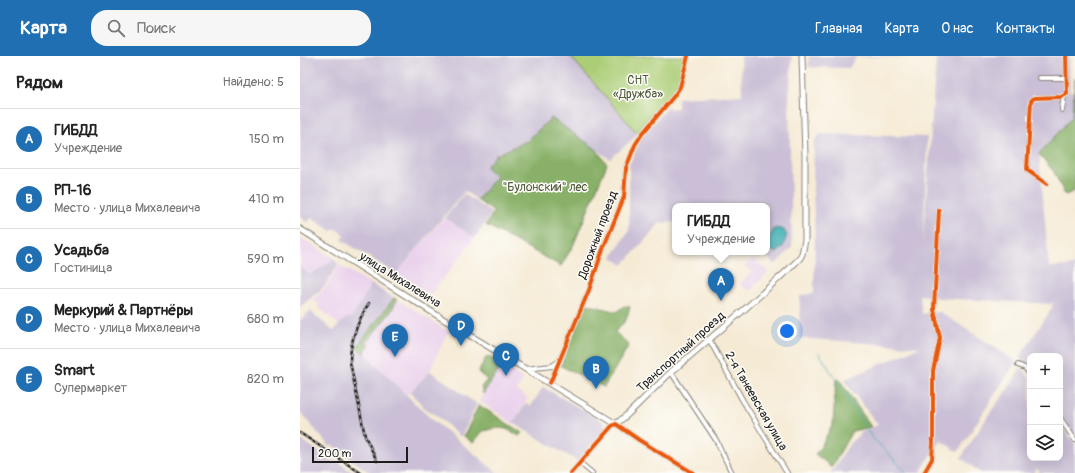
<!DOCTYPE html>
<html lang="ru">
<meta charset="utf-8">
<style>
body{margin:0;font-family:Pangolin,sans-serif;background:#f6f6f6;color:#222}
.controls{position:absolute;right:12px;bottom:12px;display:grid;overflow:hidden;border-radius:8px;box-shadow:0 4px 16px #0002}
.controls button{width:36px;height:36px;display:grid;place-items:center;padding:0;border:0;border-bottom:1px solid #e0e0e0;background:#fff;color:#222;font:20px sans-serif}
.scale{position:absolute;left:12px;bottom:10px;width:96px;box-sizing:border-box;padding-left:4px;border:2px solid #1c1c1c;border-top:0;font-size:11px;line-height:14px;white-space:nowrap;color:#1c1c1c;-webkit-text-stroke:3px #fdfcf7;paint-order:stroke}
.you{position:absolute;left:487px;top:275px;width:14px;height:14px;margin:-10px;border:3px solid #fff;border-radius:50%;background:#1a73e8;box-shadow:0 0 0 6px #1a73e833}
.badge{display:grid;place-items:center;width:26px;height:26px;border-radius:50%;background:#1f6fb2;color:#fff;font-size:13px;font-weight:700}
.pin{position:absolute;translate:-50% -33px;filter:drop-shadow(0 1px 2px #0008)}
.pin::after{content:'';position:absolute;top:21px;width:14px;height:12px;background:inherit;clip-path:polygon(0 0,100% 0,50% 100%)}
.popup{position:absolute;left:372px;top:147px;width:98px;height:52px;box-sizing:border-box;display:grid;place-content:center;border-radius:8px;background:#fff;filter:drop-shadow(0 1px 3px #0005);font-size:13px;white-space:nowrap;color:#767676}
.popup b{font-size:15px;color:#222}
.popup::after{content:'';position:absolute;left:50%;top:100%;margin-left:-8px;border:8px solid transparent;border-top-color:#fff}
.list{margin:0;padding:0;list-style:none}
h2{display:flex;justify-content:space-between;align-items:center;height:52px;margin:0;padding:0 16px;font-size:17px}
h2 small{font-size:13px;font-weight:400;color:#767676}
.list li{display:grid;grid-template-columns:26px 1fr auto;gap:12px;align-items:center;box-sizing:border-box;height:60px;padding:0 16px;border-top:1px solid #e0e0e0}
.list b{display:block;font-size:15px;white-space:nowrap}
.list p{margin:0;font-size:13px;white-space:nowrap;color:#767676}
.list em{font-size:13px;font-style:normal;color:#767676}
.icon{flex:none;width:22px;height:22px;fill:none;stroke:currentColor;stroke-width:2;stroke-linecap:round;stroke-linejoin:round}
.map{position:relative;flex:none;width:775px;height:417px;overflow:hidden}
header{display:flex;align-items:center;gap:24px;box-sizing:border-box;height:56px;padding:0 20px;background:#1f6fb2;color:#fff}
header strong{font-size:19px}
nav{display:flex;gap:22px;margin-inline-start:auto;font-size:14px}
.search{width:280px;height:36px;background:#f6f6f6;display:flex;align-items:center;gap:10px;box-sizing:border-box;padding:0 14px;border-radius:16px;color:#767676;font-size:15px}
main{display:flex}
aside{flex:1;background:#fff}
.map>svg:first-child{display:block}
</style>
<header>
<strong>Карта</strong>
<div class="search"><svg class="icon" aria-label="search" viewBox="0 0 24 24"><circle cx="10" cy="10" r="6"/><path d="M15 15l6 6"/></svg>Поиск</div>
<nav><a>Главная</a><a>Карта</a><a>О нас</a><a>Контакты</a></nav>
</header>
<main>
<aside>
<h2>Рядом<small>Найдено: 5</small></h2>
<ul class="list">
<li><span class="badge">A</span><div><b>ГИБДД</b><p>Учреждение</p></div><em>150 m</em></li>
<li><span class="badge">B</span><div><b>РП-16</b><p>Место · улица Михалевича</p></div><em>410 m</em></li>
<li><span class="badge">C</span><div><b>Усадьба</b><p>Гостиница</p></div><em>590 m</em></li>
<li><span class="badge">D</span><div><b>Меркурий &amp; Партнёры</b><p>Место · улица Михалевича</p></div><em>680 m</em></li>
<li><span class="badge">E</span><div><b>Smart</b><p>Супермаркет</p></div><em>820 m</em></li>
</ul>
</aside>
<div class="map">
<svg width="775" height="417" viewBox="0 0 775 417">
<rect width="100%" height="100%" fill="#fdfcf7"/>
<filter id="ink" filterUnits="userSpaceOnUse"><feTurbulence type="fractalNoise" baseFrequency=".025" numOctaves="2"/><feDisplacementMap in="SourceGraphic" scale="8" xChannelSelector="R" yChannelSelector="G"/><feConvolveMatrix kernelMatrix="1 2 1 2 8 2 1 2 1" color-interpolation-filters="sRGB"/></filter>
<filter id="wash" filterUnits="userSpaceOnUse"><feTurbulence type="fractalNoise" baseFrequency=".012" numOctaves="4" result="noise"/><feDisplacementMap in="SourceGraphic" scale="16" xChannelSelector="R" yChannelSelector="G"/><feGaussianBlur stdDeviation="0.9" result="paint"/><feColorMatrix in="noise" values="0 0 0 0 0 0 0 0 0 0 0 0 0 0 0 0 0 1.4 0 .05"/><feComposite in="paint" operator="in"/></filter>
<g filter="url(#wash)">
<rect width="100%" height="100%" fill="#f5ead4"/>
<path fill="#ead1ec" d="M 144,162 L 175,182 L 130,239 L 96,218 Z
M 0,181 L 33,202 L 29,207 L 9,219 L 0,210 Z
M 453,202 L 468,216 L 451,234 L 446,233 L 440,228 L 452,215 L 445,210 Z
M 39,209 L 71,228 L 52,262 L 46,262 L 39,269 L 18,251 L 19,248 L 13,244 L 25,232 Z
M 96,243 L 148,275 L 130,314 L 107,339 L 57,291 Z
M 202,309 L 222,322 L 223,324 L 217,335 L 228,342 L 213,367 L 179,345 Z"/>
<path fill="#cabfd6" d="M 0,0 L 270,0 L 337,77 L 335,81 L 310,103 L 251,62 L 227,85 L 196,99 L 196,121 L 177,144 L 165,135 L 96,218 L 42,184 L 45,179 L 34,172 L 32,175 L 11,162 L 8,167 L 0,161 Z
M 441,0 L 492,0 L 489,44 L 492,191 L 475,209 L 461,196 L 467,196 L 467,150 L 375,150 L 375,166 L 360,167 L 323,209 L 312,201 L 329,174 L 329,109 L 343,79 L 368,51 L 369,53 L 378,52 L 378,42 L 442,39 Z
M 509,0 L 769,0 L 770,35 L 775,35 L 775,60 L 739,98 L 749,211 L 775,209 L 775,380 L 760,360 L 760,300 L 730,300 L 730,315 L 725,307 L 719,302 L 752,252 L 753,245 L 751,248 L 639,242 L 620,239 L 622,258 L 640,256 L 716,305 L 658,396 L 643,386 L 640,385 L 620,417 L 531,417 L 550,387 L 562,376 L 578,369 L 544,324 L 620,291 L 499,282 L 500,240 L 514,237 L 515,183 L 513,137 L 514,86 L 520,78 L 627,81 L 623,191 L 636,1 L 556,1 L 549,12 L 508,11 Z
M 164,138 L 192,157 L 175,182 L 145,162 Z
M 33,202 L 38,208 L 24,231 L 0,251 L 0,210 L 9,219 L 29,207 Z
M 71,228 L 96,243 L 57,291 L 130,362 L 198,417 L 70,417 L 32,389 L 30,391 L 0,356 L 0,264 L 10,255 L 33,275 L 46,262 L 52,262 Z
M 721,312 L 724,315 L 730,323 L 730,402 L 760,402 L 760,367 L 775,388 L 775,417 L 740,417 L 737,412 L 734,417 L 681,417 L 661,402 L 692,354 L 707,334 Z
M 130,315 L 177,348 L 161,381 L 136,359 L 127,354 L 110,336 Z
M 243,331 L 304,366 L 305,372 L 277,405 L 213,367 L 226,347 L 231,350 Z
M 0,383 L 34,406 L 36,404 L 53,417 L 0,417 Z"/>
<path fill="#abcd76" stroke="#647449" d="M 270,0 L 385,0 L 378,31 L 337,77 Z"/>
<path fill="#88b067" stroke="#526642" d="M 775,22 L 775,135 L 765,139 L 754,116 L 739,98 L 772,61 Z
M 251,62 L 296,93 L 307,108 L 273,190 L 261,210 L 186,169 L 194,156 L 177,144 L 196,121 L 186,111 L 196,99 L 227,85 Z
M 94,242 L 97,244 L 90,257 L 66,286 L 69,288 L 64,298 L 57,291 Z
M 286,248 L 317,256 L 324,250 L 330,251 L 326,264 L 315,276 L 329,289 L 304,331 L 261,310 Z
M 187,300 L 202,309 L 183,338 L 181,331 L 187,324 L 178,316 Z
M 539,323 L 571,371 L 552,375 L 531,412 L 527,407 L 515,398 L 520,392 L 533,368 L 536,324 Z
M 179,349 L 222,377 L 219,380 C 204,370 200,371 183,375 L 173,387 L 164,380 Z"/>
<path fill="#39abb1" stroke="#2a6466" d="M 478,172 L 484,174 L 487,179 L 483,191 L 477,197 L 467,193 L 467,186 L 474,173 Z"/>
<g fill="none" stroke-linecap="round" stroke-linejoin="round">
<path stroke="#39abb1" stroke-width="1" d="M 519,297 L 571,380 L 607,417"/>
</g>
</g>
<g filter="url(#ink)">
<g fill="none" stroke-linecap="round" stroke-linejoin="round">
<defs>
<path id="minor" d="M 740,22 L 767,22
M 762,54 L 764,40
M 747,128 L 727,114 L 731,45 L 734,42 L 761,41 L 767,38 L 766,0
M 409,283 L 443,345 L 487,417
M 718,309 L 725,312 L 730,318
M 225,313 L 252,310 L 258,306
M 371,316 L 416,384 L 432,417
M 250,327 L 289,234 L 303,193 L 324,141 L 326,112 L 335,89 L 342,78 L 374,40 L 380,31 L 388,0
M 760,362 L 775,384
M 280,407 L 292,417
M 271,417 L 312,370 L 316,368 L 339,384 L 393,417
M 624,417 L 632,403 L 633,386 L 633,315 L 640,282 L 634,253 L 639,154"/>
<path id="major" d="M 0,173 L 143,263 L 316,368 L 327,359 L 371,316 L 446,252 L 489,213 L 500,202 L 502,198 L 505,184 L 505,100 L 502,0"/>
</defs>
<use href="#minor" stroke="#888378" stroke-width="6"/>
<use href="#major" stroke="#888378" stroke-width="7"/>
<use href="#minor" stroke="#fff" stroke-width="4"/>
<use href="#major" stroke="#fff" stroke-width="5"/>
<defs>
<path id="rail" d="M 69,247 C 57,266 50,284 50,306 L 65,380 L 77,405
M 0,377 L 61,417"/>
</defs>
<use href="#rail" stroke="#1c1c1c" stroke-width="2.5"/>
<use href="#rail" stroke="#fdfcf7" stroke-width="1" stroke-dasharray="3" stroke-linecap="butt"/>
<defs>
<path id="cycleway" d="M 747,128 L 727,114 L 731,45 L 734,42 L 761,41 L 767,38 L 766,0
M 250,327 L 289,234 L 303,193 L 324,141 L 326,112 L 335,89 L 342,78 L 374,40 L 380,31 L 388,0
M 271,417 L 312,370 L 316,368 L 339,384 L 393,417
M 624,417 L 632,403 L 633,386 L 633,315 L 640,282 L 634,253 L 639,154"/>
</defs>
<use href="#cycleway" stroke="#fdfcf7" stroke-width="6"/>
<use href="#cycleway" stroke="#e8590c" stroke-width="4"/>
</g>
</g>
<g text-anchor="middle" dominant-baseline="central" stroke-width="3" stroke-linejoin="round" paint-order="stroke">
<g font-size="12" fill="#4e5a3c" stroke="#fdfcf7">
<text x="338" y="24">СНТ<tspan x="338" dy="14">«Дружба»</tspan></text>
<text x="245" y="131">"Булонский" лес</text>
</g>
<g font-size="12" fill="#1c1c1c" stroke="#fdfcf7">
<text transform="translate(298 179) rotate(-70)">Дорожный проезд</text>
<text transform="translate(100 224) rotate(32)">улица Михалевича</text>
<text transform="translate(381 296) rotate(-42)">Транспортный проезд</text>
<text transform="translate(456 345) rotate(60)">2-я Танеевская улица</text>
</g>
</g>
</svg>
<div class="controls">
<button>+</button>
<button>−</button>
<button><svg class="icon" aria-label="layers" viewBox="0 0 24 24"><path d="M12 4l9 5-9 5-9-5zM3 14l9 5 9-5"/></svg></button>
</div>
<div class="scale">200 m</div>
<div class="you"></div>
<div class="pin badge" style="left:421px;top:245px">A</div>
<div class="popup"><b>ГИБДД</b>Учреждение</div>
<div class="pin badge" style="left:296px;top:333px">B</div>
<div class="pin badge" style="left:206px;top:320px">C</div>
<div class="pin badge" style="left:161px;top:290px">D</div>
<div class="pin badge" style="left:95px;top:301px">E</div>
</div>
</main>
